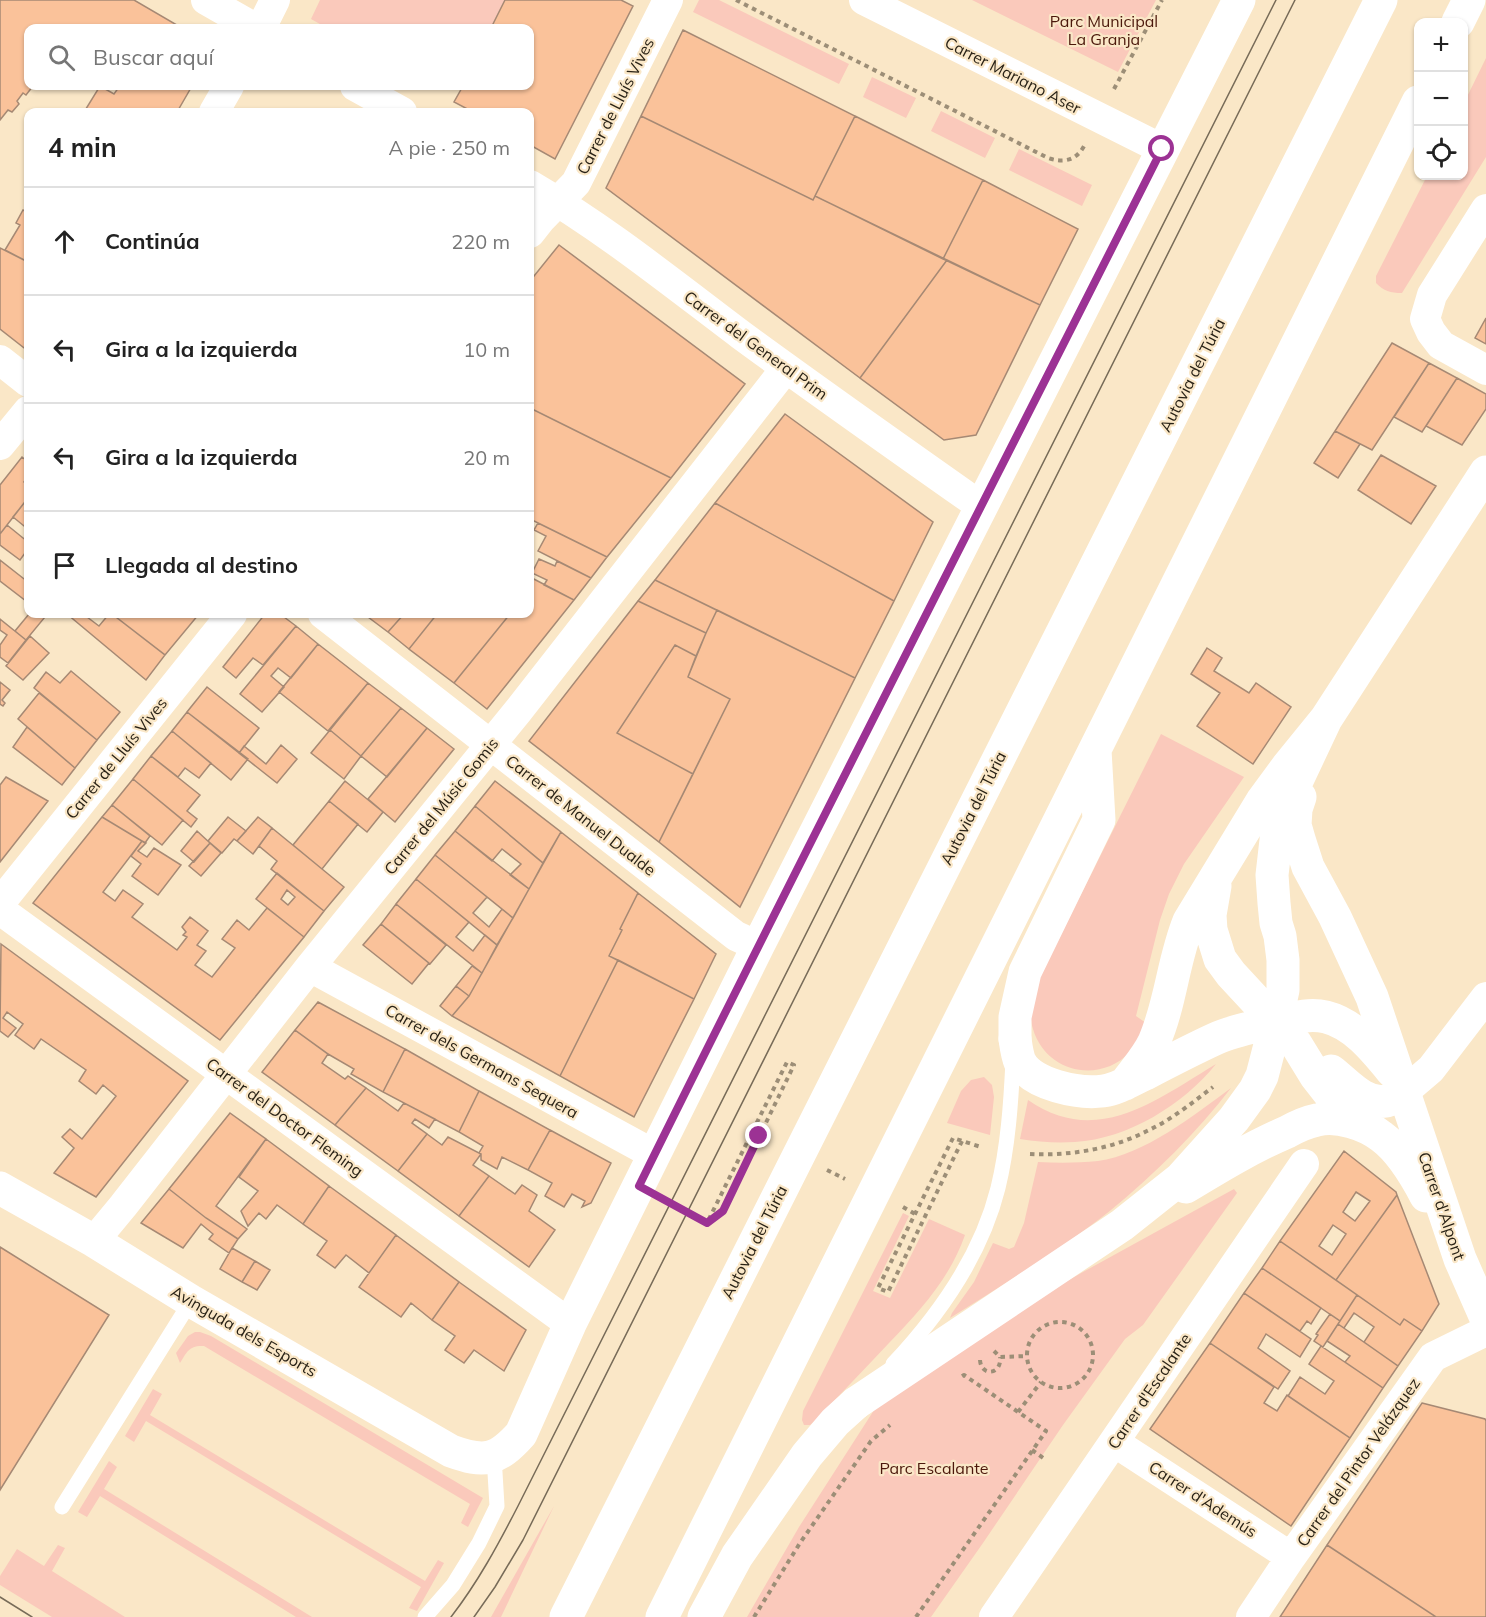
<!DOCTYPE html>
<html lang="es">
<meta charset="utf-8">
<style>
body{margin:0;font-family:Mulish,sans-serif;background:#f2f2f2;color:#222}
.controls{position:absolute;right:18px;top:18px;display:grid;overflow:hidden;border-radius:12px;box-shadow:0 2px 4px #0004}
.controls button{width:54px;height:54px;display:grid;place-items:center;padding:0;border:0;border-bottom:2px solid #e0e0e0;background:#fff;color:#222;font:30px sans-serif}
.stop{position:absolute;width:18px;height:18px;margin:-14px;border:4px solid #9c3294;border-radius:50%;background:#fff}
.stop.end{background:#9c3294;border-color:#fff;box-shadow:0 2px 6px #0008}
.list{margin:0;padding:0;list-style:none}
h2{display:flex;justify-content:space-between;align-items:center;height:78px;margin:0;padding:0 24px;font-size:26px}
h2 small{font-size:20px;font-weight:400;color:#767676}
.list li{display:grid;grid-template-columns:39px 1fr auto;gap:18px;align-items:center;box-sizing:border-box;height:108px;padding:0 24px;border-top:2px solid #e0e0e0}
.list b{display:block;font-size:22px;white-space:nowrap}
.list em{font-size:20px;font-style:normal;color:#767676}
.icon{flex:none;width:33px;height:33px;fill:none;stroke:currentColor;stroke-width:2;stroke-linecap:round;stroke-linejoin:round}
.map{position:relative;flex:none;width:1486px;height:1617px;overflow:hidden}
.search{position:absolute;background:#fff;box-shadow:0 2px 4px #0004;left:24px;top:24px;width:510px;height:66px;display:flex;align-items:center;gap:15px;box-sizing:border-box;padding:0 21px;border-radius:12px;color:#767676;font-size:22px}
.panel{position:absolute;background:#fff;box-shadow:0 2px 4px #0004;left:24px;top:108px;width:510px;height:510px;border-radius:12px}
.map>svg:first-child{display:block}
</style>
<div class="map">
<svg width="1486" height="1617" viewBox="0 0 1486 1617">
<rect width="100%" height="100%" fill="#fae7c7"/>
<path fill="#fac9bb" d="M 320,0 L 505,0 L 491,28 L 327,28 L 311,19 Z
M 699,0 L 719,0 L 849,64 L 839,84 L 693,12 Z
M 972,0 L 1156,0 L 1118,72 Z
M 1486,58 L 1486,157 L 1402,293 C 1390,293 1384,291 1376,283 L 1376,276 L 1427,176 L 1464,176 L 1464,103 Z
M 872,77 L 916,98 L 906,118 L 863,97 Z
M 941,111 L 995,138 L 985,158 L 931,131 Z
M 1019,149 L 1092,185 L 1082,206 L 1009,170 Z
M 1161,734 L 1244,777 L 1184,864 L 1169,894 L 1160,920 L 1136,1016 L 1146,1023 C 1142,1032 1137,1044 1130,1052 C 1100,1084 1046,1073 1033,1029 C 1029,1017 1031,1005 1032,993 Z
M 1216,1064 C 1184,1104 1128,1139 1075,1142 C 1056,1143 1038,1142 1020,1139 L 1028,1100 C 1097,1148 1156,1100 1216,1064 Z
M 984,1077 L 992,1085 L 994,1097 L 990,1135 L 947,1123 L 961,1091 L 971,1080 Z
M 1231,1088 C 1197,1132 1154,1175 1111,1210 C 1061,1250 1005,1283 950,1318 L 952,1313 L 974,1282 L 993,1243 L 1009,1249 L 1014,1247 L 1024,1223 L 1038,1162 C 1058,1163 1078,1163 1098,1161 C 1144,1155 1194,1115 1231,1088 Z
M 1234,1189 L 1237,1193 L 1143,1325 L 1125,1339 L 1063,1425 L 983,1543 L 931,1617 L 747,1617 L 799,1527 L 876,1407 L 1034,1299 Z
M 903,1213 L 909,1216 L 873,1291 L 890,1298 L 929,1219 L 965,1235 C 950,1278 920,1311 889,1343 C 865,1369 840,1394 816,1420 L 810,1425 L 804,1425 L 802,1420 L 803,1411 Z
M 195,1332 L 200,1332 L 211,1336 L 483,1498 L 468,1527 L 461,1523 L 470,1504 L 204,1346 C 189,1345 187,1352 180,1363 L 176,1353 L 188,1336 Z
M 153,1389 L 162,1394 L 150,1415 L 425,1581 L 438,1560 L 444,1563 L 417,1611 L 409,1608 L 421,1587 L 146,1421 L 134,1442 L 125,1436 Z
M 109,1461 L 117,1467 L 104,1489 L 312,1617 L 296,1617 L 100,1496 L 87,1517 L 78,1512 Z
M 554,1506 L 501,1617 L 491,1617 Z
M 58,1545 L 65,1548 L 52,1571 L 125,1617 L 52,1617 L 0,1585 L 0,1576 L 17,1549 L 44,1566 Z"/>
<path fill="#fac29a" stroke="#a68974" stroke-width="1.5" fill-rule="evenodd" d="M 0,0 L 134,0 L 182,28 L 28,28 L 28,86 L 33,86 L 26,95 L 23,93 L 17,101 L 19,104 L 12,112 L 8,110 L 0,120 Z
M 505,0 L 621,0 L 633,6 L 555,159 L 530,145 L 530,112 L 473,112 L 454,102 L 463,86 L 530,86 L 530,28 L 491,28 Z
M 683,30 L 855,116 L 813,200 L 641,116 Z
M 100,86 L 114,94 L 119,87 L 116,86 L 192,86 L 177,112 L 84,112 Z
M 641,116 L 813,200 L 815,196 L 947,260 L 860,378 L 606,188 Z
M 855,116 L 983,180 L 943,259 L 815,196 Z
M 983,180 L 1078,229 L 1040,305 L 943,259 Z
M 28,209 L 28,262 L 5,250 L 20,225 L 16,223 L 23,210 L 27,212 Z
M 559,245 L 745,384 L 671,478 L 530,408 L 530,281 Z
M 0,248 L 28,262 L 28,351 L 0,329 Z
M 947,260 L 1040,305 L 976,435 L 944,440 L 860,378 Z
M 1486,318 L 1486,344 L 1475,338 Z
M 1392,343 L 1429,363 L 1372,450 L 1335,431 Z
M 1429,363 L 1457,378 L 1422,432 L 1394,417 Z
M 1457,378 L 1486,394 L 1486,409 L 1462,445 L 1426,426 Z
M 530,408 L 671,478 L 607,557 L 530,519 Z
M 785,414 L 933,522 L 894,601 L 715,503 Z
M 1335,431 L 1360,444 L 1338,478 L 1314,463 Z
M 1381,455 L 1436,486 L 1411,524 L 1358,490 Z
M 22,457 L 28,462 L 28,476 L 24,482 L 28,486 L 28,498 L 0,534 L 0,485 Z
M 28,498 L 28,520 L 24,526 L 13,517 Z
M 715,503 L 894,601 L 855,678 L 655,580 Z
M 538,523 L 607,557 L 591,578 L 538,551 L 546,536 L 534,530 Z
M 7,525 L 28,542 L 28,549 L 20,560 L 0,545 L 0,534 Z
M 539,559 L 555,566 L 557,561 L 591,578 L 574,600 L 544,585 L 547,580 L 532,573 Z
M 0,560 L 28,582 L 28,599 L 26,601 L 0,581 Z
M 530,577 L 574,600 L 487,709 L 454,683 L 510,614 L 530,614 Z
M 655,580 L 717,610 L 706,633 L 638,601 Z
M 638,601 L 706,633 L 696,656 L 675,645 L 617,733 L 693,774 L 659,842 L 529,741 Z
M 717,610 L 855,678 L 740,907 L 659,842 L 730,699 L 688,677 L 706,633 Z
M 29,614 L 41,614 L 45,617 L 26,640 L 15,631 Z
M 67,614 L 83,614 L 99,626 L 109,614 L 112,614 L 165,655 L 146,680 Z
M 112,614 L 199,614 L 165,655 Z
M 265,614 L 280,614 L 296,626 L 263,665 L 253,658 L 236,678 L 223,667 Z
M 364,614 L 404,614 L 388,632 Z
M 404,614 L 437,614 L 409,649 L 388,632 Z
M 437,614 L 510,614 L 454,683 L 409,649 Z
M 0,619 L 26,640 L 8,663 L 0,657 L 0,645 L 7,635 L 0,630 Z
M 296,626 L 318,644 L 291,678 L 278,668 L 271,676 L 284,687 L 262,712 L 240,694 Z
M 30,636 L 49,653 L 23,680 L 6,666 Z
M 318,644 L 368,683 L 328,731 L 279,692 Z
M 675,645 L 696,656 L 688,677 L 730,699 L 693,774 L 617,733 Z
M 1207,648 L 1222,658 L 1214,671 L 1249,693 L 1256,683 L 1291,707 L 1253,764 L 1197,726 L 1220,693 L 1191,674 Z
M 71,671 L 120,712 L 97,740 L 34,688 L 46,672 L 60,683 Z
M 0,682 L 10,690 L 2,700 L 5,703 L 3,706 L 0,704 Z
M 368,683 L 401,708 L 361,756 L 330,730 Z
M 207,687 L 259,728 L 239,753 L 187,712 Z
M 39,693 L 97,740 L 75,768 L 18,719 Z
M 401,708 L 427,728 L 387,777 L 361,756 Z
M 187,712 L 248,759 L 231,780 L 172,731 Z
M 27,727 L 75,768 L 62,785 L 13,747 Z
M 427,728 L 454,749 L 395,822 L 368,799 Z
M 330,730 L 361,756 L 344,779 L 311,753 Z
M 172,731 L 211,763 L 199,778 L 185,768 L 178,777 L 151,756 Z
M 281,745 L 297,759 L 277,783 L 239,753 L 244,746 L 266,764 Z
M 151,756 L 200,795 L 187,811 L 197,819 L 191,827 L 133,779 Z
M 6,777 L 48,801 L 0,862 L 0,785 Z
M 133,779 L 183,820 L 162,845 L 112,805 Z
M 345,781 L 383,812 L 367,832 L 329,801 Z
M 495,781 L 561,832 L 543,863 L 475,806 Z
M 329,801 L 358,824 L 322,869 L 293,845 Z
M 112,805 L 150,836 L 145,843 L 102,817 Z
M 475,806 L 543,863 L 529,889 L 510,875 L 521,864 L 502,849 L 492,861 L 455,831 Z
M 102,817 L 142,841 L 103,892 L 115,901 L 123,890 L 143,904 L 132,917 L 177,950 L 187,937 L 183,935 L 186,932 L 182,927 L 190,917 L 208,931 L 197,945 L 206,951 L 195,965 L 212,977 L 235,948 L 222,939 L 237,920 L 249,930 L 267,908 L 304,937 L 220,1040 L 33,903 Z
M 228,817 L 246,831 L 237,841 L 234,839 L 222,853 L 208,841 Z
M 258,817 L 272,828 L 253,854 L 237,841 Z
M 272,828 L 344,887 L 324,911 L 271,869 L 277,861 L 259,846 Z
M 197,831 L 210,843 L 194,862 L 181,851 Z
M 455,831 L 529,889 L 513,918 L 435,855 Z
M 561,832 L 638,893 L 620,929 L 622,930 L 609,956 L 618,960 L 560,1076 L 452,1016 L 469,996 Z
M 142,841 L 146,843 L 138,851 L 147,857 L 154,848 L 181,865 L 158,895 L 132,876 L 141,864 L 131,856 Z
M 210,843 L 221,853 L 201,876 L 189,866 Z
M 435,855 L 487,897 L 473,913 L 489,927 L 502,909 L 513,918 L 497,945 L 416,879 Z
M 277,873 L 324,911 L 304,937 L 256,899 ZM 287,890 L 295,897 L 288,905 L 281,899 Z
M 416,879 L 469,922 L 456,937 L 473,951 L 485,935 L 497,945 L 482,973 L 396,904 Z
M 638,893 L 716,954 L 694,999 L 609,956 L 622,930 L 620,929 Z
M 396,904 L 446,945 L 430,964 L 381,924 Z
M 381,924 L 429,963 L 412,984 L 363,945 Z
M 1,944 L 188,1081 L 96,1197 L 54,1173 L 74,1148 L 62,1137 L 70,1129 L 82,1139 L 116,1096 L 103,1085 L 96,1094 L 79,1081 L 86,1070 L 41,1039 L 34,1049 L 15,1035 L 23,1024 L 7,1012 L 3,1018 L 16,1028 L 8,1037 L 0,1031 Z
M 618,960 L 694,999 L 634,1117 L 560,1076 Z
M 472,966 L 482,973 L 469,996 L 456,986 Z
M 456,986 L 469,996 L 452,1016 L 440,1006 Z
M 318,1002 L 405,1049 L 383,1092 L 351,1074 L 354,1069 L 328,1054 L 295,1030 Z
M 295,1030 L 328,1054 L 322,1063 L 345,1079 L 348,1076 L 366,1088 L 335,1125 L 262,1072 Z
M 405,1049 L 479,1091 L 459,1132 L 383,1092 Z
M 366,1088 L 398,1111 L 404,1103 L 435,1119 L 429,1128 L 415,1119 L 412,1123 L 427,1134 L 398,1171 L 335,1125 Z
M 479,1091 L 550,1130 L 528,1170 L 502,1157 L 497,1169 L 481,1160 L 481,1154 L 479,1153 L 483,1146 L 459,1132 Z
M 230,1113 L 266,1139 L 216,1206 L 247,1229 L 238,1239 L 206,1218 L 169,1189 Z
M 550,1130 L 611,1163 L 591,1203 L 582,1207 L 585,1201 L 572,1194 L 564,1207 L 545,1196 L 552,1183 L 528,1170 Z
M 427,1134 L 442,1145 L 448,1137 L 481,1154 L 473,1165 L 489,1176 L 459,1216 L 398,1171 Z
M 266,1139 L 329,1186 L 303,1224 L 277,1205 L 266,1219 L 259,1213 L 248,1226 L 241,1211 L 258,1191 L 239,1177 Z
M 1344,1151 L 1396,1192 L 1397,1195 L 1336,1280 L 1280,1241 ZM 1356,1192 L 1370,1201 L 1355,1221 L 1343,1212 ZM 1333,1225 L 1346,1234 L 1332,1255 L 1319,1246 Z
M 489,1176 L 515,1194 L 522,1185 L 537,1195 L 529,1211 L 555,1230 L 529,1267 L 459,1216 Z
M 329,1186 L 396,1235 L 369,1273 L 346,1255 L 335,1268 L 317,1255 L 327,1241 L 303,1224 Z
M 169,1189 L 206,1218 L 238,1239 L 229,1253 L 209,1239 L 213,1234 L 201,1224 L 183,1248 L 141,1223 Z
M 1397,1195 L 1439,1304 L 1422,1331 L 1404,1319 L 1400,1325 L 1336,1280 Z
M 396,1235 L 459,1282 L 432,1320 L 411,1303 L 401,1317 L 359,1287 Z
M 1280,1241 L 1357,1295 L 1340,1321 L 1262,1268 Z
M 0,1247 L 109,1315 L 0,1490 Z
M 232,1248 L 255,1261 L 242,1282 L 220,1269 Z
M 255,1261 L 270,1270 L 257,1290 L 242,1282 Z
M 1262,1268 L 1321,1308 L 1311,1324 L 1307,1321 L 1300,1331 L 1244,1293 Z
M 459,1282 L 526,1330 L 504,1371 L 474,1350 L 464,1363 L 445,1350 L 455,1336 L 432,1320 Z
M 1244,1293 L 1311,1339 L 1300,1357 L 1266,1334 L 1258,1348 L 1290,1371 L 1278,1389 L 1210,1343 Z
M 1357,1295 L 1400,1325 L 1404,1319 L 1422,1331 L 1398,1366 L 1364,1342 L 1374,1327 L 1354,1313 L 1344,1328 L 1338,1324 Z
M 1330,1314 L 1340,1321 L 1323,1347 L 1314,1341 L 1318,1335 L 1316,1334 Z
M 1338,1324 L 1398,1366 L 1383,1388 L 1345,1362 L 1350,1356 L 1327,1341 Z
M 1210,1343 L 1274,1387 L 1264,1403 L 1277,1411 L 1287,1395 L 1350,1438 L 1291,1526 L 1150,1429 Z
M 1321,1346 L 1383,1388 L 1350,1438 L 1288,1396 L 1300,1377 L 1325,1394 L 1334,1381 L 1309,1364 Z
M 1422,1403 L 1485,1419 L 1486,1421 L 1486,1617 L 1436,1617 L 1327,1545 Z
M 1327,1545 L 1436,1617 L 1280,1617 Z"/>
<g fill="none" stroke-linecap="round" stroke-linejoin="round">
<path stroke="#9c8e77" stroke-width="4" stroke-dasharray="4.5 4.5" stroke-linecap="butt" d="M 736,0 L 1048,158 C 1063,163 1076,161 1084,146
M 1114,89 L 1162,0
M 962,1141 L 888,1292 L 878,1288 L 953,1138 L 981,1147
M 1030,1154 C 1070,1156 1112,1149 1147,1131 C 1171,1120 1192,1103 1213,1087
M 827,1170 L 845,1179
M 669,1202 L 707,1223 L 723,1211 L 794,1065 L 787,1062 L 707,1223
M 903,1207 L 915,1214
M1027 1355a33 33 0 1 1 66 0a33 33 0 1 1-66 0Z
M 994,1351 L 1000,1357 L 1027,1356
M 980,1360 C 981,1377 1002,1375 1000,1357
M 1018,1412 L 1041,1382
M 1032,1450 L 1046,1460
M 754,1617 L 800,1543 L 871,1441 L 890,1425
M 916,1617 L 1046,1431 L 964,1375 L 961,1377"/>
<path stroke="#fff" stroke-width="15" d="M 893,1364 C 940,1314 981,1256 998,1188 C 1008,1147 1011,1103 1013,1060
M 62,1507 L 191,1301
M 425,1617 L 453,1585 L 479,1543 L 497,1506 L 494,1456"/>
<path stroke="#fff" stroke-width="30" d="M 206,0 L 255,28
M 864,0 L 1162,149
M 261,28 L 275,0
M 355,86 L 402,112
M 214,112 L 229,86
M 530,185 C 604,228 672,283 741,335 C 820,393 901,450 982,507
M 1486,209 L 1432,295 L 1425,319 L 1431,332 L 1441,345 L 1486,370
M 530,233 L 541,219 L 576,183 L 668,0
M 0,360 L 28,382
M 0,445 L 28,411
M 323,614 L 736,936 L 758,946
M 0,903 L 232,614
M 0,910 L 570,1324
M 310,967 L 655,1155
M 1404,1092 L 1431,1069 L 1486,997
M 94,1241 L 123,1206 L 310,967 L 518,711 L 786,368
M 1114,1442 L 1291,1557
M 994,1617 L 1304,1164
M 1251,1617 L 1291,1557 L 1433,1357 L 1486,1331"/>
<path stroke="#fff" stroke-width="33" d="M 1300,797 L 1296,809 L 1295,825 L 1299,839 L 1308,867 L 1335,917 L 1372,997 L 1460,1259 L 1486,1318
M 1215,886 L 1210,915 L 1211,930 L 1220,959 L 1231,974 L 1296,1044 L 1315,1075 L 1340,1107 L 1363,1126
M 1015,1039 C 1016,1046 1017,1055 1020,1062 C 1032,1085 1079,1094 1103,1091 C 1118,1089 1132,1080 1145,1074 C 1168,1062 1191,1050 1215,1039 C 1234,1030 1256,1027 1276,1022 C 1293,1018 1309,1013 1326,1017 C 1354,1024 1374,1049 1392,1071
M 1331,1071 C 1347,1083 1364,1105 1386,1101 C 1392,1099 1398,1095 1404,1092
M 1125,1084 C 1135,1070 1147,1057 1154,1042 C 1171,1003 1173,960 1189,921 L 1262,801 L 1287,767 L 1326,719 L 1486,472
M 1186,1187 C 1219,1167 1252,1147 1287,1132 C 1296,1127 1307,1122 1317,1120 C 1337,1115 1366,1124 1382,1137 C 1401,1151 1415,1175 1426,1196
M 0,1188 L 94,1241 L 191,1301 L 451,1451 C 484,1463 497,1461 521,1434 L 570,1324 L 758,946 L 1239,0
M 856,1403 L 1122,1225 L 1180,1179 L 1234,1119 L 1255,1090 L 1262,1076 L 1276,1022 L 1283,990 L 1283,960 L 1280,936 L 1276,923 L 1274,903 L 1272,875 L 1276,840 L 1283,813 L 1293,789 L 1326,719"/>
<path stroke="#fff" stroke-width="33" d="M 1458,22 L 1469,0
M 1015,1039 L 1015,1017 L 1025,972 L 1099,820 L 1095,750
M 566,1617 L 1381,0
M 662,1617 L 1418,102
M 704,1617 L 737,1556 L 807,1455 L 835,1422 L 856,1403"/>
<path stroke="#776b58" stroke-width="1.5" d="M 0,1597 L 32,1617
M 451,1617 C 478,1582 498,1545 518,1506 L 1276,0
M 474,1617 L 495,1587 L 523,1540 L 1295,0"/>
</g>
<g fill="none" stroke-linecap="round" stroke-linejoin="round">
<path stroke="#9c3294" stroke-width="8" d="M 759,1136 L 723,1211 L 707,1223 L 639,1186 C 810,839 988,495 1162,149"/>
</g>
<g text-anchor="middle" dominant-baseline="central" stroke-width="4.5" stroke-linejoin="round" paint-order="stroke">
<g font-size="16" fill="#4b180b" stroke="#fae7c7">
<text x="1104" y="21">Parc Municipal<tspan x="1104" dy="18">La Granja</tspan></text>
<text x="934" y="1468">Parc Escalante</text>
</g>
<g font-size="16" fill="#292216" stroke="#fae7c7">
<text transform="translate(1013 75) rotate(27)">Carrer Mariano Aser</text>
<text transform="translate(615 106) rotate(-63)">Carrer de Lluís Vives</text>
<text transform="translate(756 345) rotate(36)">Carrer del General Prim</text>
<text transform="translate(1192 375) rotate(-63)">Autovia del Túria</text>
<text transform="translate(116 758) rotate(-51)">Carrer de Lluís Vives</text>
<text transform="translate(441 806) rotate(-51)">Carrer del Músic Gomis</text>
<text transform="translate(973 808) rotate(-63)">Autovia del Túria</text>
<text transform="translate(581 815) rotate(38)">Carrer de Manuel Dualde</text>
<text transform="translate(482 1061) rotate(29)">Carrer dels Germans Sequera</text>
<text transform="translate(285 1117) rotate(36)">Carrer del Doctor Fleming</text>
<text transform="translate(1442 1206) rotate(71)">Carrer d'Alpont</text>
<text transform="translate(754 1242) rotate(-63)">Autovia del Túria</text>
<text transform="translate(244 1331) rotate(30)">Avinguda dels Esports</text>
<text transform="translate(1149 1391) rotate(-56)">Carrer d'Escalante</text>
<text transform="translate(1358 1462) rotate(-55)">Carrer del Pintor Velázquez</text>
<text transform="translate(1203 1499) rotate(33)">Carrer d'Ademús</text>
</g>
</g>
</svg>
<div class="controls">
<button>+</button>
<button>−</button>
<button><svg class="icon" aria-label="locate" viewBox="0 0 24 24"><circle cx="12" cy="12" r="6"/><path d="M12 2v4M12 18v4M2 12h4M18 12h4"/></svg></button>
</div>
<div class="stop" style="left:1162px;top:149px"></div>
<div class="stop end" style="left:759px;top:1136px"></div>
<div class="search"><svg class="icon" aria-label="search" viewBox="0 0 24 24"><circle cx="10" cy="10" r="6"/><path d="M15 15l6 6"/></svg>Buscar aquí</div>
<section class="panel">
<h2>4 min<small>A pie · 250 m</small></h2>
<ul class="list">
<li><svg class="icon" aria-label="ahead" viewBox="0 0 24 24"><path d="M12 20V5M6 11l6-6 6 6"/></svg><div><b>Continúa</b></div><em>220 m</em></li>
<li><svg class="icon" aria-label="left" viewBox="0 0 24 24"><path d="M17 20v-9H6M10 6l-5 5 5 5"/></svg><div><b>Gira a la izquierda</b></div><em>10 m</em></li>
<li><svg class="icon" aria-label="left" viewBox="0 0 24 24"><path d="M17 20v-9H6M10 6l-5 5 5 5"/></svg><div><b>Gira a la izquierda</b></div><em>20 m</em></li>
<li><svg class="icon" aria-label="arrive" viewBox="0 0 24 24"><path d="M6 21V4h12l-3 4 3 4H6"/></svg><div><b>Llegada al destino</b></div></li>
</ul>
</section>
</div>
